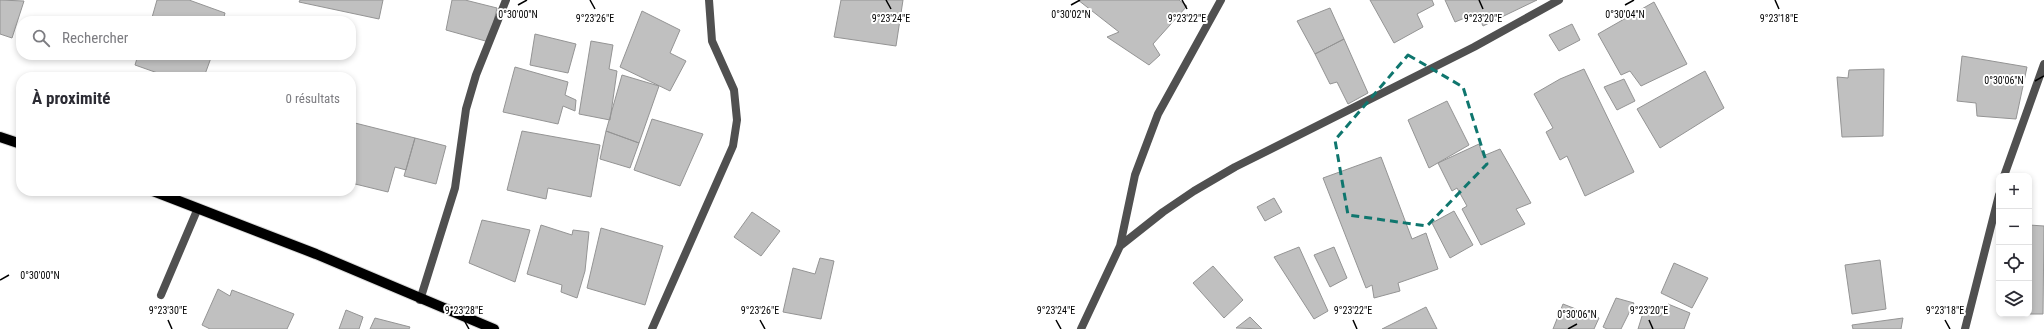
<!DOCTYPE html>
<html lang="fr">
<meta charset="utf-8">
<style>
body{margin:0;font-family:"Roboto Condensed",sans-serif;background:#f2f2f3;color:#2b2b33}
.controls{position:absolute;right:12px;bottom:12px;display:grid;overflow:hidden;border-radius:8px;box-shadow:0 2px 6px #0003}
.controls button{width:36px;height:36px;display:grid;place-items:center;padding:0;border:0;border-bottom:1px solid #e1e1e2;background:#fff;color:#2b2b33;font:20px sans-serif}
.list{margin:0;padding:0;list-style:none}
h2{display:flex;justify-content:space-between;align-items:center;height:52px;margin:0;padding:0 16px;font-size:17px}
h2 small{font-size:13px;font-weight:400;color:#7c7c81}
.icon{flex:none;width:22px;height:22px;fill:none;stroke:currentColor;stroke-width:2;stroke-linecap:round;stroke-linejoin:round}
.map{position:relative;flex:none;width:2044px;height:329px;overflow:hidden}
.search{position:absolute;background:#fff;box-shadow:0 2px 6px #0003;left:16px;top:16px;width:340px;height:44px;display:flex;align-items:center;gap:10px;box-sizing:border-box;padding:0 14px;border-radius:16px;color:#7c7c81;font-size:15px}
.panel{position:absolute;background:#fff;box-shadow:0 2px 6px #0003;left:16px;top:72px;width:340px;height:124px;border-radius:16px}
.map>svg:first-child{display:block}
</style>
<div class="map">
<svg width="2044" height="329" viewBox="0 0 2044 329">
<rect width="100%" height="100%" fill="#fff"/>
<path fill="#c0c0c0" stroke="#949494" d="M 0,0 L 24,1 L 12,38 L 0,34 Z
M 157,0 L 189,0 L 225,13 L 223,21 L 151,21 Z
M 300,0 L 383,0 L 379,19 L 299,2 Z
M 452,0 L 465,0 L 497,8 L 489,42 L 446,30 Z
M 841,0 L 903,0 L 896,46 L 834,37 Z
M 1078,0 L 1179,0 L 1187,6 L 1153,44 L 1160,55 L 1149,65 L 1107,37 L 1119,32 Z
M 1370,0 L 1432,0 L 1434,5 L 1417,14 L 1423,27 L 1394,43 Z
M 1445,0 L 1537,0 L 1483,26 L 1477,13 L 1455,22 Z
M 1654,2 L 1687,64 L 1641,86 L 1630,71 L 1621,75 L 1598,34 Z
M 1330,8 L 1344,39 L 1315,54 L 1297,21 Z
M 642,11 L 680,30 L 670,53 L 686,61 L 670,91 L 620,67 Z
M 1572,24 L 1580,40 L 1559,51 L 1549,35 Z
M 535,34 L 576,44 L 568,73 L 530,65 Z
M 1344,39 L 1368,93 L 1348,104 L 1337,82 L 1330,84 L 1315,54 Z
M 591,41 L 613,45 L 609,69 L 617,71 L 610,120 L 579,114 Z
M 138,55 L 212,55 L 204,77 L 169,77 L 135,65 Z
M 1962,56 L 2027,67 L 2016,119 L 1977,116 L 1976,103 L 1957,101 Z
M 515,67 L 568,82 L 565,95 L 576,100 L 575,111 L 563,106 L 558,124 L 503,112 Z
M 1584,69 L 1634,172 L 1585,196 L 1567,156 L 1560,160 L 1546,132 L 1553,128 L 1534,94 L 1560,79 Z
M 1884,69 L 1883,136 L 1842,137 L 1837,77 L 1848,78 L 1849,70 Z
M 1705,71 L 1724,108 L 1660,148 L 1637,109 Z
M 622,75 L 659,86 L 639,143 L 606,131 Z
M 1624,79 L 1635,101 L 1617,110 L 1604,87 Z
M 1447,101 L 1469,145 L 1429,168 L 1408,120 Z
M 652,119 L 703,134 L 680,186 L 634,170 Z
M 351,122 L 415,138 L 406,170 L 395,167 L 388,192 L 351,183 Z
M 522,131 L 600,145 L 591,197 L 548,188 L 546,199 L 507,190 Z
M 606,131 L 639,143 L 630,168 L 600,159 Z
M 415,138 L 446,146 L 436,184 L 404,176 Z
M 1479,144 L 1483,156 L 1500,149 L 1531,203 L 1516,209 L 1525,224 L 1481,245 L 1462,209 L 1467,206 L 1457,188 L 1452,191 L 1438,163 Z
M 1381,157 L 1412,239 L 1426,233 L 1438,269 L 1398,283 L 1400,291 L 1374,298 L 1372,285 L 1366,288 L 1323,178 Z
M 1274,198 L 1282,212 L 1265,221 L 1257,207 Z
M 1454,211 L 1473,245 L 1450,258 L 1432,223 Z
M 752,212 L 780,231 L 761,256 L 734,237 Z
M 482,220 L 530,230 L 515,282 L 469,263 Z
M 541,225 L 572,235 L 573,230 L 589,232 L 585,271 L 577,298 L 561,292 L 562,285 L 527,274 Z
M 2029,225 L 2044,226 L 2043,314 L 2029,314 Z
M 601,228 L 663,246 L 645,305 L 587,288 Z
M 1299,247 L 1328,311 L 1314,319 L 1274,257 Z
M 1334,247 L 1347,278 L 1330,287 L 1314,255 Z
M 820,258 L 834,261 L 821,319 L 783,312 L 793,268 L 815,274 Z
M 1880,260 L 1886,309 L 1852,314 L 1845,265 Z
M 1674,263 L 1708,278 L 1692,308 L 1661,293 Z
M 1213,266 L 1243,300 L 1224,318 L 1193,283 Z
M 218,289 L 230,296 L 232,290 L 294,314 L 287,329 L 210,329 L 202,325 Z
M 1616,298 L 1634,303 L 1621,329 L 1607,329 L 1603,327 Z
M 1563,304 L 1599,318 L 1594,329 L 1553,329 Z
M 1668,304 L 1690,313 L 1684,329 L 1638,329 L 1643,313 L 1660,316 Z
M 1426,307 L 1437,329 L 1382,329 Z
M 346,310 L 363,317 L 359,329 L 339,329 Z
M 1250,317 L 1262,329 L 1236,328 Z
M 375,318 L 410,327 L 409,329 L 370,329 Z
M 1903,318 L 1901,329 L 1853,329 L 1852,325 Z"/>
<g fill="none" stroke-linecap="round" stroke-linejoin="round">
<defs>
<path id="primary" d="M 0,137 L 21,144
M 153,191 L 316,254 L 494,329"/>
</defs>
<use href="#primary" stroke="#dbdbdb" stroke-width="12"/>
<path stroke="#505050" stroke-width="8" d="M 2004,176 L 2044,64
M 1120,246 L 1135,175 L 1158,114 L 1221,0
M 161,295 L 198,208
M 420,300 L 455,188 L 466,109 L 476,75 L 506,0
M 652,329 L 733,146 L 737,120 L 734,90 L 712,41 L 709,0
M 1081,329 L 1120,246 L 1163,212 L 1194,191 L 1235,167 L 1474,47 L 1559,0
M 1965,329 L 1999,195"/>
<use href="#primary" stroke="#000" stroke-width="10"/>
</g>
<path fill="none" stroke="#0f766e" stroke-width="3" stroke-dasharray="8 5" stroke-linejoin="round" d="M 1408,55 L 1463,87 L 1487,164 L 1427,226 L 1348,215 L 1335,140 Z"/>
<path fill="none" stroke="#000" stroke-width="1.5" d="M 590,0 L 595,9M 886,0 L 891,9M 1182,0 L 1187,9M 1479,0 L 1483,9M 1775,0 L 1779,9M 518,5 L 527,0M 1071,5 L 1080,0M 1625,5 L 1634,0M 2035,81 L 2044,76M 0,280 L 9,275M 168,320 L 172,329M 464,320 L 469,329M 760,320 L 765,329M 1056,320 L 1061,329M 1353,320 L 1357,329M 1649,320 L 1653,329M 1945,320 L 1950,329M 1568,329 L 1577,324"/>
<g font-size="10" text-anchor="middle" fill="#000" stroke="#fff" stroke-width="4" stroke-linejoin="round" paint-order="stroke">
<text x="518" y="18">0°30'00"N</text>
<text x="1071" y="18">0°30'02"N</text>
<text x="1625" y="18">0°30'04"N</text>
<text x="595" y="22">9°23'26"E</text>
<text x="891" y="22">9°23'24"E</text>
<text x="1187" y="22">9°23'22"E</text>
<text x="1483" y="22">9°23'20"E</text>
<text x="1779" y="22">9°23'18"E</text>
<text x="2004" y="84">0°30'06"N</text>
<text x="40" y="279">0°30'00"N</text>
<text x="168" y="314">9°23'30"E</text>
<text x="464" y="314">9°23'28"E</text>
<text x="760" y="314">9°23'26"E</text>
<text x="1056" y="314">9°23'24"E</text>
<text x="1353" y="314">9°23'22"E</text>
<text x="1649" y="314">9°23'20"E</text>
<text x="1945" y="314">9°23'18"E</text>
<text x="1577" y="318">0°30'06"N</text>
</g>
</svg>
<div class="controls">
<button>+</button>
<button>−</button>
<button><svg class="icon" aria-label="locate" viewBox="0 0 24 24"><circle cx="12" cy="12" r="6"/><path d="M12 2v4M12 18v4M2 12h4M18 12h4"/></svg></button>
<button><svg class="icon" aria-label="layers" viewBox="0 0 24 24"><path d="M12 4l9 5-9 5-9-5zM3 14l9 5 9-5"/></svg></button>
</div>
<div class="search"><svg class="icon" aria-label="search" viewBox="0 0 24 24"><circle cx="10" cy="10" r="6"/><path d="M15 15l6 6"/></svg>Rechercher</div>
<section class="panel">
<h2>À proximité<small>0 résultats</small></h2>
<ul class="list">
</ul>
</section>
</div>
